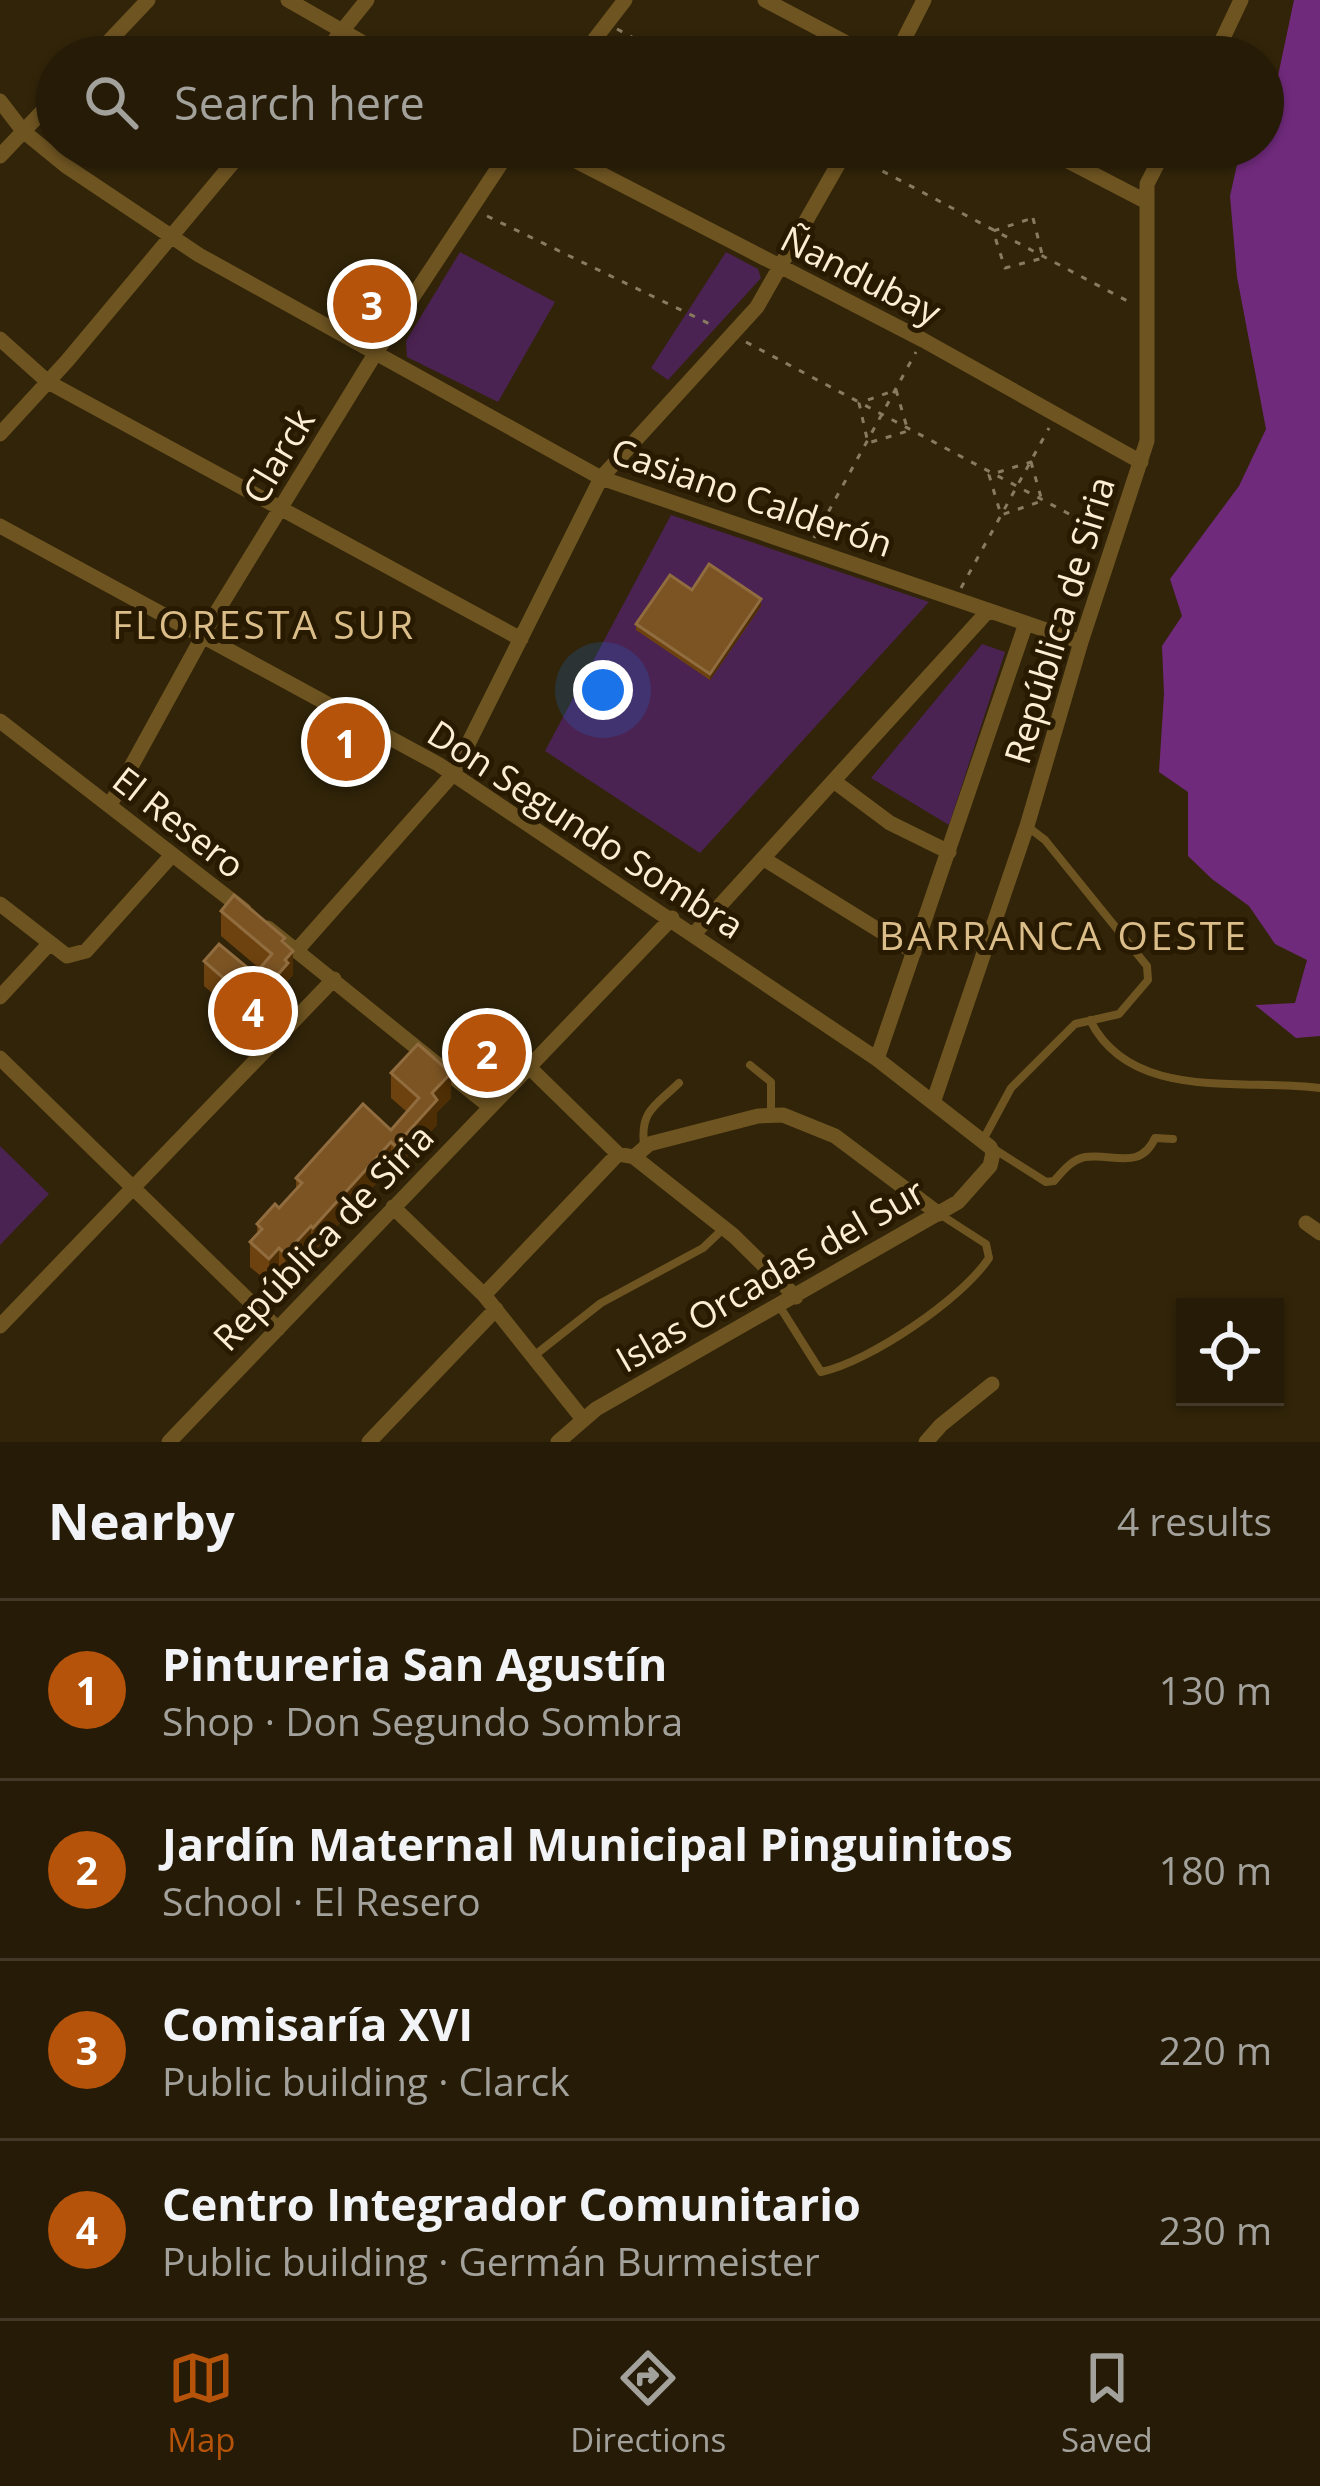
<!DOCTYPE html>
<meta charset="utf-8">
<style>
body{margin:0;font-family:"Open Sans",sans-serif;background:#2d2411;color:#f1f3f6}
.controls{position:absolute;right:36px;bottom:36px;display:grid;overflow:hidden;border-radius:0px;box-shadow:0 3px 9px #0004}
.controls button{width:108px;height:108px;display:grid;place-items:center;padding:0;border:0;border-bottom:3px solid #423928;background:#251b07;color:#f1f3f6;font:60px sans-serif}
.you{position:absolute;left:603px;top:690px;width:42px;height:42px;margin:-30px;border:9px solid #fff;border-radius:50%;background:#1a73e8;box-shadow:0 0 0 18px #1a73e833}
.badge{display:grid;place-items:center;width:78px;height:78px;border-radius:50%;background:#b45309;color:#fff;font-size:39px;font-weight:700}
.pin{position:absolute;translate:-50% -50%;border:6px solid #fff;box-shadow:0 3px 12px #0006}
.list{margin:0;padding:0;list-style:none}
h2{display:flex;justify-content:space-between;align-items:center;height:156px;margin:0;padding:0 48px;font-size:51px}
h2 small{font-size:39px;font-weight:400;color:#a3a19b}
.list li{display:grid;grid-template-columns:78px 1fr auto;gap:36px;align-items:center;box-sizing:border-box;height:180px;padding:0 48px;border-top:3px solid #423928}
.list b{display:block;font-size:45px;white-space:nowrap}
.list p{margin:0;font-size:39px;white-space:nowrap;color:#a3a19b}
.list em{font-size:39px;font-style:normal;color:#a3a19b}
.icon{flex:none;width:66px;height:66px;fill:none;stroke:currentColor;stroke-width:2;stroke-linecap:round;stroke-linejoin:round}
.map{position:relative;flex:none;width:1320px;height:1442px;overflow:hidden}
.search{position:absolute;background:#251b07;box-shadow:0 3px 9px #0004;left:36px;right:36px;top:36px;height:132px;display:flex;align-items:center;gap:30px;box-sizing:border-box;padding:0 42px;border-radius:66px;color:#a3a19b;font-size:45px}
.sheet{height:876px;background:#251b07}
nav{display:flex;justify-content:space-around;align-items:center;box-sizing:border-box;height:168px;border-top:3px solid #423928;background:#251b07;font-size:33px;color:#a3a19b}
nav a{display:grid;justify-items:center;gap:6px}
nav .on{color:#b45309}
.map>svg:first-child{display:block}
</style>
<div class="map">
<svg width="1320" height="1442" viewBox="0 0 1320 1442">
<rect width="100%" height="100%" fill="#312409"/>
<path fill="#4b2352" d="M 460,252 L 555,302 L 498,402 L 407,357 L 406,341 Z
M 726,252 L 758,269 L 761,278 L 668,380 L 651,368 Z
M 671,515 L 929,602 L 700,853 L 545,751 Z
M 982,644 L 1005,652 L 949,825 L 871,778 Z
M 0,1146 L 49,1194 L 0,1245 Z"/>
<path fill="#702a7c" d="M 1294,0 L 1320,0 L 1320,1036 L 1296,1038 L 1255,1005 L 1295,1003 L 1307,960 L 1275,944 L 1249,906 L 1212,879 L 1188,856 L 1188,792 L 1159,772 L 1164,694 L 1162,646 L 1182,616 L 1170,579 L 1239,486 L 1266,429 L 1237,277 L 1230,196 L 1241,147 L 1263,147 L 1263,118 L 1271,109 Z"/>
<g fill="none" stroke-linecap="round" stroke-linejoin="round">
<path stroke="#887b60" stroke-width="3" stroke-dasharray="6 9" stroke-linecap="butt" d="M 617,29 L 669,57
M 856,157 L 1133,304
M 487,216 L 716,327
M 1033,218 L 1043,258 L 1005,268 L 993,231 Z
M 746,342 L 1103,532
M 896,390 L 908,431 L 868,443 L 859,403 Z
M 1031,462 L 1042,501 L 1001,515 L 989,475 Z
M 814,538 L 916,352
M 961,588 L 1049,428"/>
<path stroke="#6e5421" stroke-width="8" d="M 1090,1020 C 1131,1103 1244,1078 1320,1088
M 750,1065 L 771,1082 L 771,1113
M 983,1140 L 1011,1088 L 1075,1024 L 1119,1014 L 1148,980 L 1147,966 L 1045,840 L 1028,827
M 644,1144 C 640,1111 656,1105 679,1083
M 994,1149 L 1046,1182 L 1054,1181 C 1063,1171 1071,1160 1085,1157 C 1113,1153 1140,1171 1155,1138 L 1173,1139
M 780,1307 L 821,1372 C 869,1362 962,1299 989,1258 L 986,1244 L 941,1215
M 535,1355 L 601,1303 L 703,1248 L 723,1229"/>
<path stroke="#6e5421" stroke-width="15" d="M 288,0 L 388,57
M 765,0 L 873,57
M 94,57 L 148,0
M 321,57 L 367,0
M 581,57 L 625,0
M 895,57 L 924,0
M 1214,57 L 1241,0
M 0,101 L 23,131 L 66,166 L 199,255 L 601,478 L 1081,642
M 549,147 L 923,340 L 1141,462
M 1041,147 L 1147,202
M 0,156 L 57,96
M 0,339 L 48,382 L 521,639
M 0,434 L 67,361 L 246,147
M 0,526 L 438,764 L 877,1059 L 990,1147 L 993,1153 L 990,1166 L 958,1202 L 596,1409 L 558,1442
M 0,721 L 244,910
M 835,782 L 890,823 L 949,852
M 110,805 L 210,623 L 375,354 L 512,147
M 764,859 L 914,952
M 0,904 L 67,956 L 86,951 L 172,855
M 268,928 L 489,1106
M 694,934 L 988,611
M 297,950 L 453,774 L 601,478 L 757,307 L 848,147
M 0,997 L 50,943
M 0,1058 L 278,1329
M 877,1059 L 1026,623
M 530,1068 L 618,1154 L 634,1157 L 734,1236 L 796,1297
M 934,1100 L 1027,826 L 1081,642 L 1147,441 L 1147,184 L 1166,147
M 634,1157 L 649,1144 L 758,1116 L 783,1115 L 835,1136 L 939,1214
M 393,1207 L 484,1295 L 582,1418
M 1306,1223 L 1320,1233
M 484,1295 L 618,1154
M 0,1326 L 334,979
M 169,1442 L 672,918
M 369,1442 L 496,1309
M 926,1442 L 941,1425 L 992,1384"/>
</g>
<path fill="#6d420f" d="M 692,590 L 761,606 L 710,680 L 636,630 L 636,624 Z
M 221,911 L 285,944 L 293,975 L 288,980 L 288,988 L 268,1011 L 263,1009 L 235,1047 L 221,1035 L 221,1010 L 226,1005 L 204,986 L 204,961 L 255,974 L 260,969 L 221,936 Z
M 391,1073 L 451,1098 L 437,1112 L 437,1125 L 395,1170 L 391,1167 L 313,1253 L 311,1251 L 285,1279 L 279,1273 L 269,1283 L 250,1267 L 250,1242 L 257,1235 L 257,1224 L 279,1208 L 296,1189 L 296,1178 L 391,1130 L 407,1112 L 391,1098 Z"/>
<path fill="#4e2e04" d="M 761,599 L 761,606 L 710,680 L 710,674 Z
M 285,938 L 285,960 L 293,951 L 293,975 L 288,980 L 288,988 L 268,1011 L 268,986 Z
M 263,984 L 263,1009 L 235,1047 L 235,1022 Z
M 451,1073 L 451,1098 L 437,1112 L 437,1125 L 395,1170 L 395,1146 L 432,1093 Z
M 391,1142 L 391,1167 L 313,1253 L 313,1228 Z
M 311,1226 L 311,1251 L 285,1279 L 285,1254 Z
M 279,1248 L 279,1273 L 269,1283 L 269,1259 Z"/>
<path fill="#7c5424" stroke="#906c3f" stroke-width="3" d="M 709,564 L 761,599 L 710,674 L 636,624 L 670,575 L 692,590 Z
M 234,895 L 285,938 L 282,941 L 293,951 L 285,960 L 288,963 L 268,986 L 263,984 L 235,1022 L 221,1010 L 238,991 L 204,961 L 219,944 L 255,974 L 272,954 L 221,911 Z
M 418,1044 L 451,1073 L 432,1093 L 437,1100 L 395,1146 L 391,1142 L 313,1228 L 311,1226 L 285,1254 L 279,1248 L 269,1259 L 250,1242 L 262,1229 L 257,1224 L 275,1204 L 279,1208 L 302,1183 L 296,1178 L 363,1104 L 391,1130 L 419,1098 L 391,1073 Z"/>
<g text-anchor="middle" dominant-baseline="central" stroke-width="10" stroke-linejoin="round" paint-order="stroke">
<g font-size="36" fill="#fcedd3" stroke="#271a01">
<text transform="translate(861 275) rotate(27)">Ñandubay</text>
<text transform="translate(278 456) rotate(-59)">Clarck</text>
<text transform="translate(752 497) rotate(19)">Casiano Calderón</text>
<text transform="translate(1059 620) rotate(-73)">República de Siria</text>
<text transform="translate(179 822) rotate(38)">El Resero</text>
<text transform="translate(586 829) rotate(33)">Don Segundo Sombra</text>
<text transform="translate(323 1237) rotate(-46)">República de Siria</text>
<text transform="translate(770 1275) rotate(-30)">Islas Orcadas del Sur</text>
</g>
<g font-size="39" letter-spacing="3" fill="#dabd89" stroke="#271a01">
<text x="264" y="623">FLORESTA SUR</text>
<text x="1064" y="934">BARRANCA OESTE</text>
</g>
</g>
</svg>
<div class="controls">
<button><svg class="icon" aria-label="locate" viewBox="0 0 24 24"><circle cx="12" cy="12" r="6"/><path d="M12 2v4M12 18v4M2 12h4M18 12h4"/></svg></button>
</div>
<div class="you"></div>
<div class="pin badge" style="left:346px;top:742px">1</div>
<div class="pin badge" style="left:487px;top:1053px">2</div>
<div class="pin badge" style="left:372px;top:304px">3</div>
<div class="pin badge" style="left:253px;top:1011px">4</div>
<div class="search"><svg class="icon" aria-label="search" viewBox="0 0 24 24"><circle cx="10" cy="10" r="6"/><path d="M15 15l6 6"/></svg>Search here</div>
</div>
<section class="sheet">
<h2>Nearby<small>4 results</small></h2>
<ul class="list">
<li><span class="badge">1</span><div><b>Pintureria San Agustín</b><p>Shop · Don Segundo Sombra</p></div><em>130 m</em></li>
<li><span class="badge">2</span><div><b>Jardín Maternal Municipal Pinguinitos</b><p>School · El Resero</p></div><em>180 m</em></li>
<li><span class="badge">3</span><div><b>Comisaría XVI</b><p>Public building · Clarck</p></div><em>220 m</em></li>
<li><span class="badge">4</span><div><b>Centro Integrador Comunitario</b><p>Public building · Germán Burmeister</p></div><em>230 m</em></li>
</ul>
</section>
<nav>
<a class="on"><svg class="icon" aria-label="map" viewBox="0 0 24 24"><path d="M3 6l6-2 6 2 6-2v14l-6 2-6-2-6 2zM9 4v14M15 6v14"/></svg>Map</a>
<a><svg class="icon" aria-label="directions" viewBox="0 0 24 24"><path d="M12 3l9 9-9 9-9-9zM9 14v-3h6M13 9l2 2-2 2"/></svg>Directions</a>
<a><svg class="icon" aria-label="saved" viewBox="0 0 24 24"><path d="M7 4h10v16l-5-4-5 4z"/></svg>Saved</a>
</nav>
